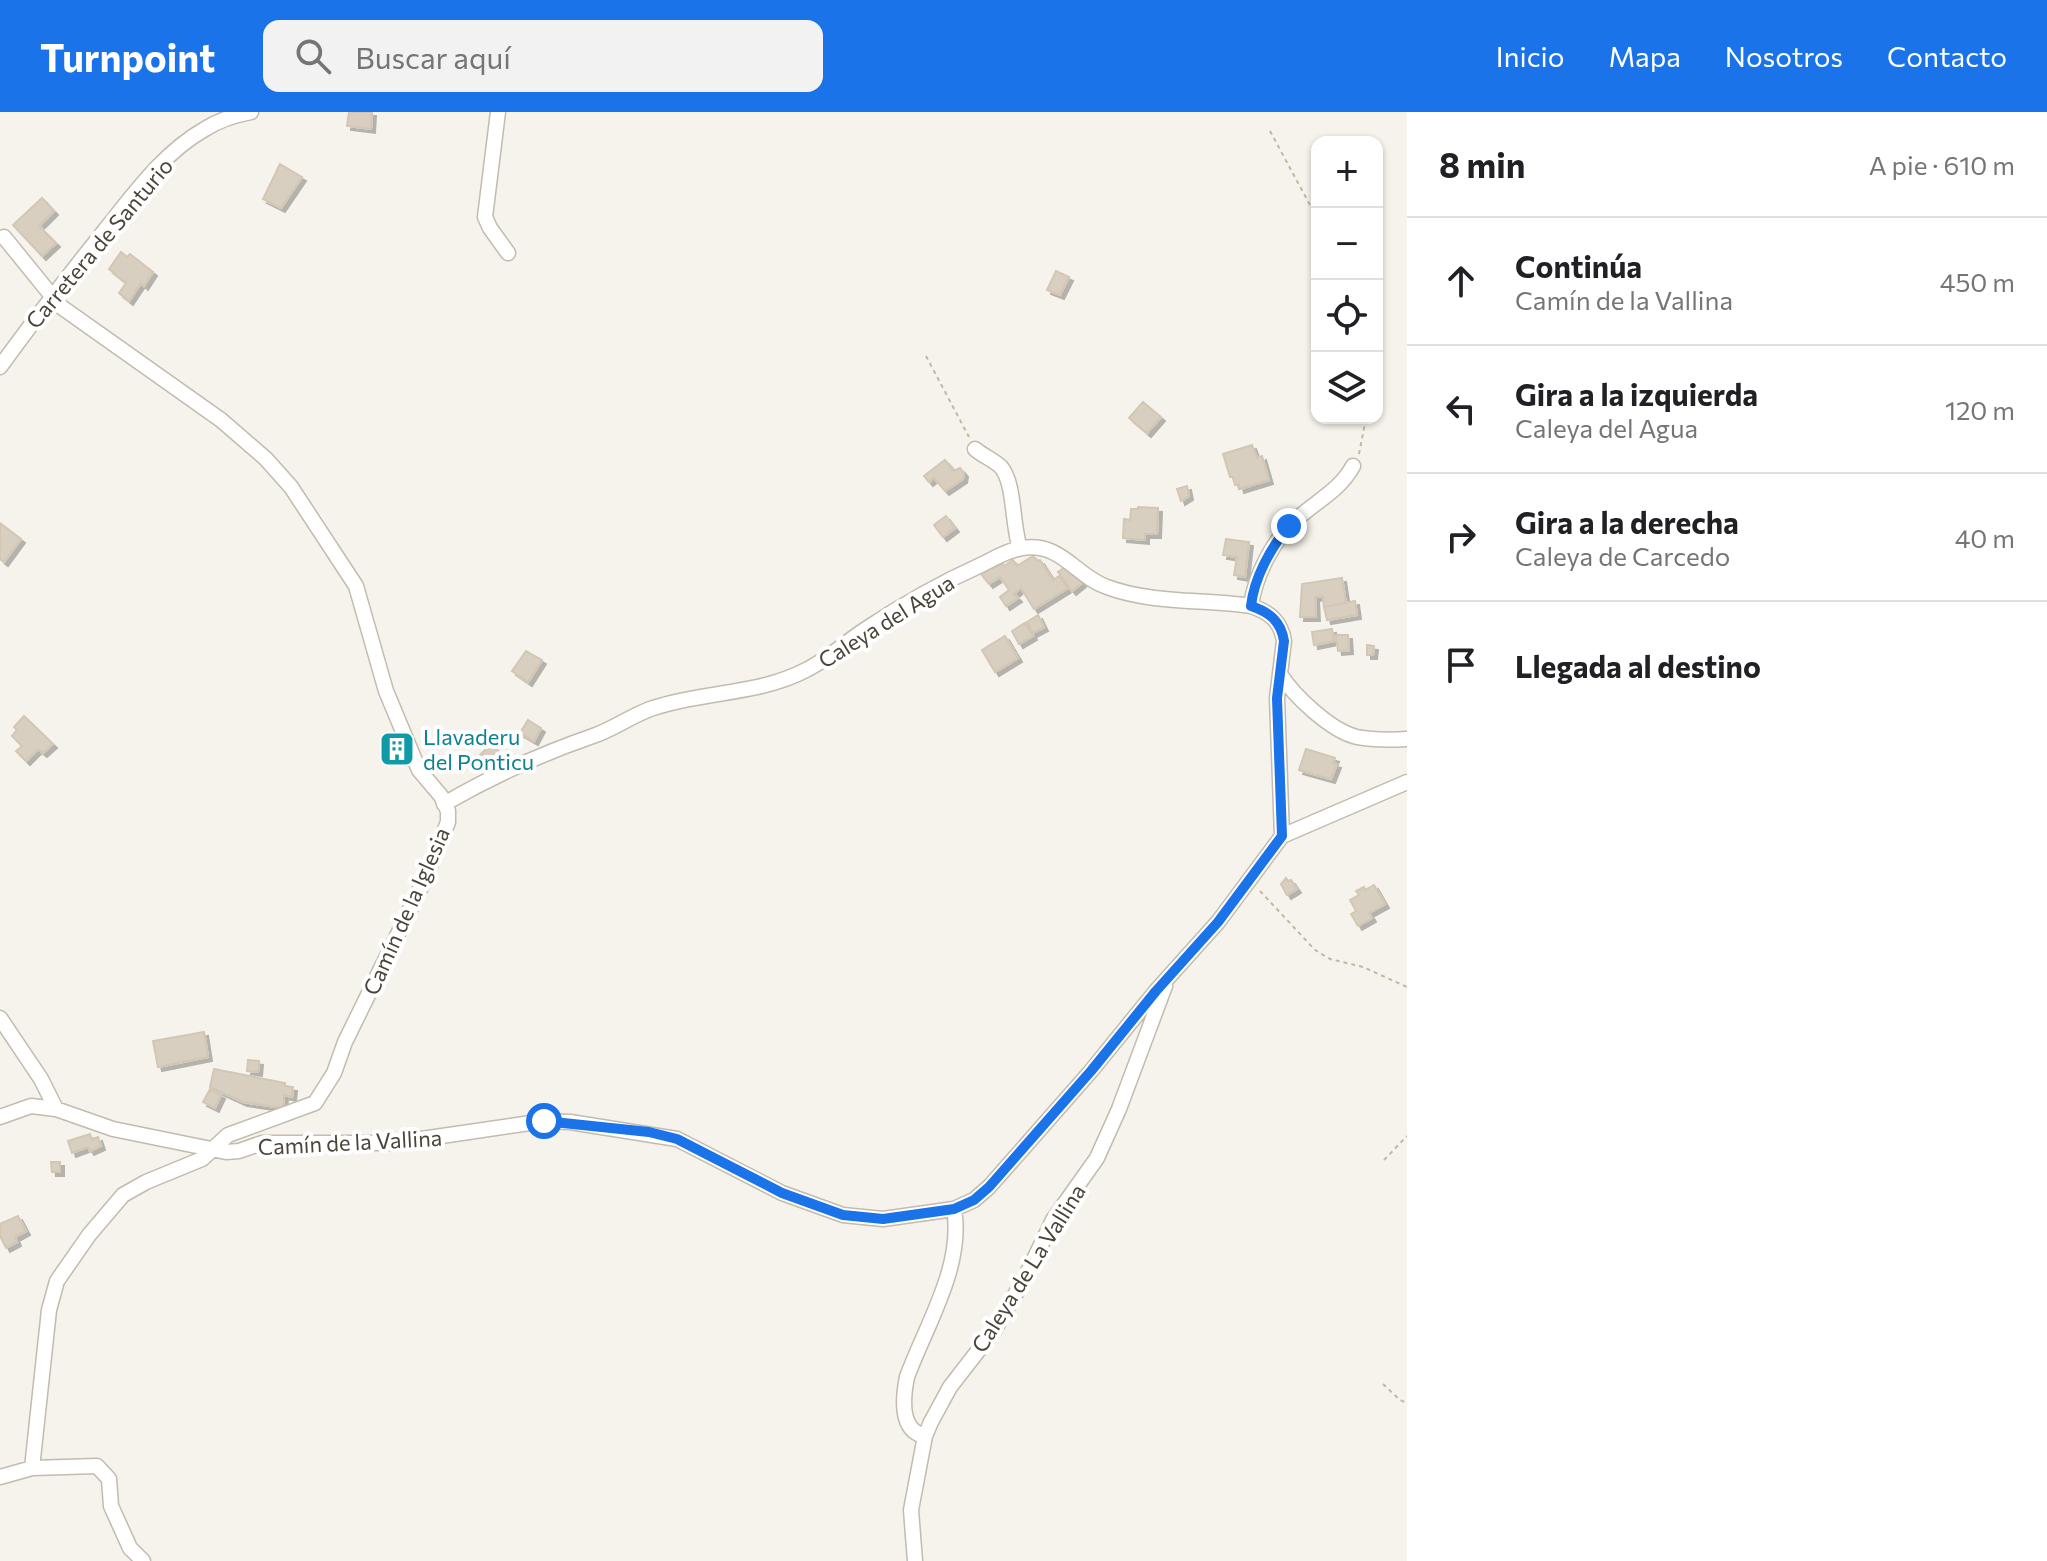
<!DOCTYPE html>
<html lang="es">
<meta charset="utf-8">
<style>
body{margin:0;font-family:Commissioner,sans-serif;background:#f2f2f2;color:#202124}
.controls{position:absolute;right:24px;top:24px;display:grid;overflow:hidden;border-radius:16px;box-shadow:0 2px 6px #0004}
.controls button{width:72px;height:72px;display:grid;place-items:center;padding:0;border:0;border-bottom:2px solid #e0e0e0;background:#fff;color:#202124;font:40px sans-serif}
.stop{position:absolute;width:24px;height:24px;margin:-18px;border:6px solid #1a73e8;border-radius:50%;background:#fff}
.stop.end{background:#1a73e8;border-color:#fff;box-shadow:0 2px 8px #0008}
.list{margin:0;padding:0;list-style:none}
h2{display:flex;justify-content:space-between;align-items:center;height:104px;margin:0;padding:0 32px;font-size:34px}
h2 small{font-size:26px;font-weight:400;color:#757577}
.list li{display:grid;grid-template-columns:52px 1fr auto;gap:24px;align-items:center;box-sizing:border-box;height:128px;padding:0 32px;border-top:2px solid #e0e0e0}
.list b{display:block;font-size:30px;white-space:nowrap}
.list p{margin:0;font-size:26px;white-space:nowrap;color:#757577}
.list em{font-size:26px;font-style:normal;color:#757577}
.icon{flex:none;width:44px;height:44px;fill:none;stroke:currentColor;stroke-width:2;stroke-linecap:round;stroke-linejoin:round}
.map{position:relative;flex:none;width:1407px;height:1449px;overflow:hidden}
header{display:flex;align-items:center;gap:48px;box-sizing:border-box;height:112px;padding:0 40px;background:#1a73e8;color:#fff}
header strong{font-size:38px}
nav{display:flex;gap:44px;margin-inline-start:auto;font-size:28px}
.search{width:560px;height:72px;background:#f2f2f2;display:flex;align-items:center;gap:20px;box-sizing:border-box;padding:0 28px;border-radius:16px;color:#757577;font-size:30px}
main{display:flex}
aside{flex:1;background:#fff}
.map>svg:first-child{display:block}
</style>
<header>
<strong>Turnpoint</strong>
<div class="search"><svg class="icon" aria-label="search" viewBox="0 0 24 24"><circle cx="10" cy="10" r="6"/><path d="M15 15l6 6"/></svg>Buscar aquí</div>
<nav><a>Inicio</a><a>Mapa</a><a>Nosotros</a><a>Contacto</a></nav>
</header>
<main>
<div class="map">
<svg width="1407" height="1449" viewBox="0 0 1407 1449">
<defs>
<filter id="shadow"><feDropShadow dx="4" dy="4" stdDeviation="0" flood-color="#0004"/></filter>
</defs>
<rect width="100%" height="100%" fill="#f6f3ec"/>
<path fill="#d8cfc1" stroke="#d3c7b4" stroke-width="2" filter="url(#shadow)" d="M 349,0 L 372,0 L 371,17 L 347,14 Z
M 280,52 L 302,65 L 281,96 L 263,87 Z
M 42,86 L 54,99 L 39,114 L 56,131 L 42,144 L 13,113 Z
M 121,140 L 127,145 L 130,142 L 153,160 L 144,174 L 141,171 L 129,189 L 119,181 L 126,171 L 109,157 Z
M 1056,159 L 1069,165 L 1060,183 L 1047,178 Z
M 1143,290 L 1161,305 L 1147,321 L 1129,306 Z
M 1252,333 L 1257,346 L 1262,344 L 1269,368 L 1240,377 L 1239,372 L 1235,373 L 1233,365 L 1230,365 L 1223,342 Z
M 945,348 L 954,359 L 960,356 L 964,361 L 963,367 L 945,379 L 934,366 L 929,370 L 924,364 Z
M 1187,374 L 1189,384 L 1181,389 L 1177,377 Z
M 1138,395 L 1158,396 L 1157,422 L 1145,422 L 1145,428 L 1123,426 L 1124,407 L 1130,408 L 1131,397 L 1138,397 Z
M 946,404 L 955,416 L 943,425 L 934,413 Z
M 0,411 L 21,427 L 4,450 L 0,447 Z
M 1226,427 L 1249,430 L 1245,465 L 1234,463 L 1237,445 L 1223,443 Z
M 1033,444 L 1038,449 L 1040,448 L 1053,468 L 1059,464 L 1068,476 L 1034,497 L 1021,476 L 1014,482 L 1018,486 L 1006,494 L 1000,485 L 1009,478 L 1000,465 L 989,472 L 981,462 L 1002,451 L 1004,454 L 1013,448 L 1017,454 Z
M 1065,455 L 1082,471 L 1072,479 L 1058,460 Z
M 1342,466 L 1346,491 L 1324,495 L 1323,484 L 1315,485 L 1316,505 L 1300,505 L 1302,472 Z
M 1355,489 L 1357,503 L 1327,508 L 1324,495 Z
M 1038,503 L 1044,515 L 1033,521 L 1027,510 Z
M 1025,511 L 1033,524 L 1019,532 L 1012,519 Z
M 1332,517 L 1334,529 L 1314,533 L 1312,520 Z
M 1336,523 L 1348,523 L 1349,538 L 1338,539 Z
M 1005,524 L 1018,546 L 995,560 L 982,538 Z
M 1367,533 L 1374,534 L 1373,543 L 1367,543 Z
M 526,539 L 542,548 L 528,570 L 512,559 Z
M 24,604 L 53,632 L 43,641 L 38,637 L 26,649 L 16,639 L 22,634 L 12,624 L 17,618 L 14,615 Z
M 528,608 L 541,616 L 534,629 L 520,621 Z
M 404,629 L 407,639 L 391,646 L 387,635 Z
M 490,633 L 500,640 L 491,651 L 480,643 Z
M 1306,637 L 1335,646 L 1333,651 L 1337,652 L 1331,667 L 1299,658 Z
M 1286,766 L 1288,769 L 1291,768 L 1297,777 L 1287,783 L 1281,772 Z
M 1374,773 L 1385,792 L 1369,801 L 1372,806 L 1358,814 L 1351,802 L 1356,799 L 1350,788 L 1359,783 L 1356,779 L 1364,775 L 1365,778 Z
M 204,920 L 208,945 L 158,955 L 153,929 Z
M 248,948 L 259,949 L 258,960 L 247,959 Z
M 214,957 L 285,971 L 285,974 L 293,975 L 292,985 L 284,983 L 283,996 L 243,990 L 210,975 Z
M 210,977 L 221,983 L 215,996 L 203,990 Z
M 90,1022 L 92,1028 L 98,1025 L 101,1034 L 90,1039 L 88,1035 L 72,1041 L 68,1029 Z
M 51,1050 L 60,1050 L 60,1060 L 52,1060 Z
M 18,1104 L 26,1119 L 15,1125 L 17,1130 L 6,1136 L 0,1124 L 0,1112 Z"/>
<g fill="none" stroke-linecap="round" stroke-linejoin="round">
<defs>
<path id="street" d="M 498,0 L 485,105 L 490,116 L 508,141
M 4,125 L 60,194 L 221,308 L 266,347 L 291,375 L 356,474 L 386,579 L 419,658 L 441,684 L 448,699 L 448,710 L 424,769 L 345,930 L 334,961 L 315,991 L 228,1023 L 202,1047 L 146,1070 L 123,1083 L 89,1123 L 57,1169 L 49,1198 L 32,1356
M 0,255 C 34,208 69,163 105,118 C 134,82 164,40 205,17 C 219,8 235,3 251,0
M 975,337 C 983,344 994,348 1001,355 C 1015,371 1012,414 1020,436
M 1251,494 C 1255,463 1274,426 1298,406 C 1318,388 1340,378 1353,354
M 1280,562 C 1294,584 1331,619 1357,625 C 1372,628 1391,628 1407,627
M 444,692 C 492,664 541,642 593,624 C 614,617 632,603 653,596 C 704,579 758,583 806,558 C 828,547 846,530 866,517 C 902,493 943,470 983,452 C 995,446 1008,438 1022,436 C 1062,430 1075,464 1107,475 C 1153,492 1204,487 1251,494 C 1269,500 1281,509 1284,529 L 1277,586 L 1282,724
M 0,906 L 41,967 L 56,997
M 0,1005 L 31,994 L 56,997 L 113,1017 L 226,1040 L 239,1039 L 262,1031 L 394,1031 L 544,1009 L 570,1010 L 677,1027 L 782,1081 L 843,1103 L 883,1107 L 954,1097 L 974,1088 L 989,1075 L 1091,959 L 1156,879 L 1218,810 L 1282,724 L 1407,670
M 925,1324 C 899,1319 903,1285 907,1265 C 926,1213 964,1154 954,1097
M 0,1365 L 32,1356 L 97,1354 L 109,1367 L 111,1394 L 130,1436 L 143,1449
M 915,1449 L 911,1398 L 925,1324 L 931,1310 L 950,1275 L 995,1217 L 1026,1164 L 1053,1108 L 1097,1046 L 1119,997 L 1165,874"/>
</defs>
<use href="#street" stroke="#c2bbae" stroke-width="17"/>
<path stroke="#c4b79f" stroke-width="2" stroke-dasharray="4 4" stroke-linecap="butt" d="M 1270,19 L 1317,106
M 926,244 L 969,325
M 1359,342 L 1366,306
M 1260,779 L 1315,838 L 1330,847 L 1363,855 L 1407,875
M 1384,1048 L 1407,1024
M 1383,1272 L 1400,1288 L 1407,1291"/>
<use href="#street" stroke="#fff" stroke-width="14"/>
</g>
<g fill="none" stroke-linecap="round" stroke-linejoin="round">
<path stroke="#1a73e8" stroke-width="10" d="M 544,1009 L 649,1020 L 677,1027 L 782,1081 L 843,1103 L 883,1107 L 954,1097 L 974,1088 L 989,1075 L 1091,959 L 1156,879 L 1218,810 L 1282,724 L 1277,586 L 1284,529 C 1281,509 1269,500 1251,494 C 1254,466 1271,435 1289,414"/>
</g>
<defs>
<symbol id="building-square" viewBox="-11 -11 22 22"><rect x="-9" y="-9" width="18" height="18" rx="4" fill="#0f9aa8" stroke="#fff"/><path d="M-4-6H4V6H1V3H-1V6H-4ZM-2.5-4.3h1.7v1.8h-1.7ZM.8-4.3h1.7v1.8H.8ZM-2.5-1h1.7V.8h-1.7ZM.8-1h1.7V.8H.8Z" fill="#fff"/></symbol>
</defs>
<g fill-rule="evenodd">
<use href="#building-square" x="377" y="617" width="40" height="40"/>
</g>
<g text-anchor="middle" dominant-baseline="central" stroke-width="8" stroke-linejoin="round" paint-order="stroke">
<g font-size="22" fill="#4b4439" stroke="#fff">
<text transform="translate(99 131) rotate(-50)">Carretera de Santurio</text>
<text transform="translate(886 509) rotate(-32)">Caleya del Agua</text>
<text transform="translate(406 799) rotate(-66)">Camín de la Iglesia</text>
<text transform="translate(350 1030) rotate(-3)">Camín de la Vallina</text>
<text transform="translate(1028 1156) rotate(-58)">Caleya de La Vallina</text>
</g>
<g font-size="22" fill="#0d838f" stroke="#fff" text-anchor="start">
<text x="423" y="624">Llavaderu<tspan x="423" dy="25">del Ponticu</tspan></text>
</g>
</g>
</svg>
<div class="controls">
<button>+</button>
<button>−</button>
<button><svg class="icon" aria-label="locate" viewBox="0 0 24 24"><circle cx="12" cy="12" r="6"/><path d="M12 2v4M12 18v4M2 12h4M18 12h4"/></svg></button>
<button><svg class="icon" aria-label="layers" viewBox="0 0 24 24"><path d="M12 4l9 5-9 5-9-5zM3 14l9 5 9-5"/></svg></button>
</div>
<div class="stop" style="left:544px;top:1009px"></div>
<div class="stop end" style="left:1289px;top:414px"></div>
</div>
<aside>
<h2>8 min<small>A pie · 610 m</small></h2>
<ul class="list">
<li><svg class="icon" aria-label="ahead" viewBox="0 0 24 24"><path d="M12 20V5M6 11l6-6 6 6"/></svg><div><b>Continúa</b><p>Camín de la Vallina</p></div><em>450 m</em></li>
<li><svg class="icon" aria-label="left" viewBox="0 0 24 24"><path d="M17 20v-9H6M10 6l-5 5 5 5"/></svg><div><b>Gira a la izquierda</b><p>Caleya del Agua</p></div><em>120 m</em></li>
<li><svg class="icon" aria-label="right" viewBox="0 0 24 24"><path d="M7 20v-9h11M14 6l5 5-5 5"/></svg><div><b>Gira a la derecha</b><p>Caleya de Carcedo</p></div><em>40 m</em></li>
<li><svg class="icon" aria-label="arrive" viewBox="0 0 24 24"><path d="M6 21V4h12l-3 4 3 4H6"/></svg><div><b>Llegada al destino</b></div></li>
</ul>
</aside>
</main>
